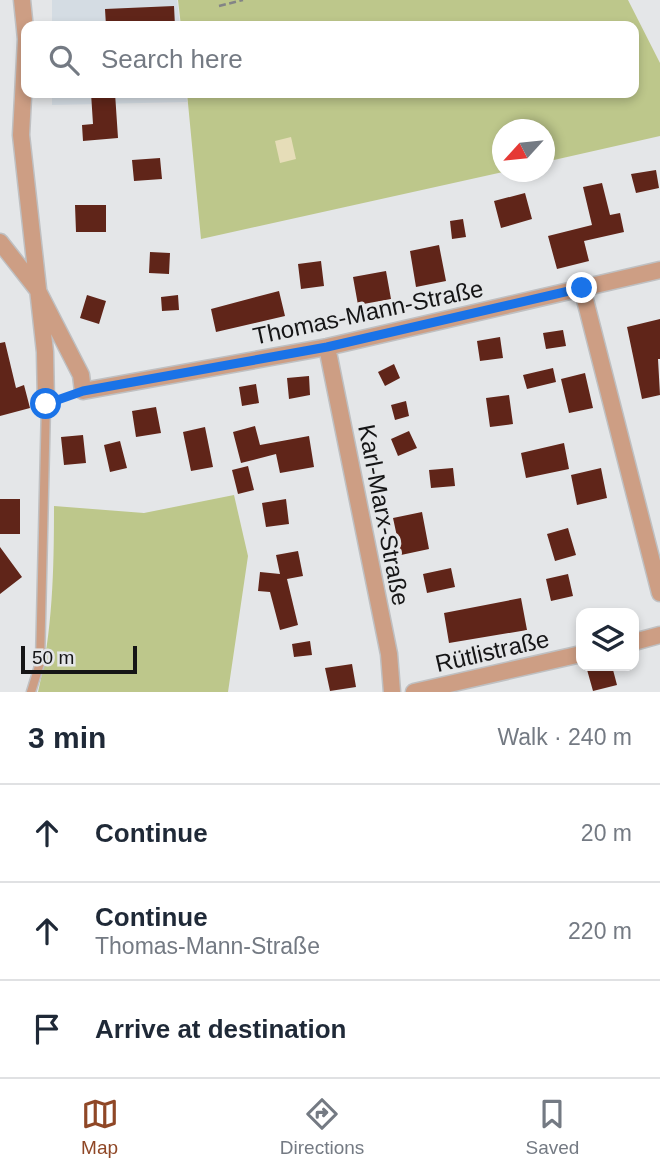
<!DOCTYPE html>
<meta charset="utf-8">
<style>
body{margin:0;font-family:Arial,sans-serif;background:#f2f2f3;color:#1f2937}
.controls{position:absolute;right:21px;bottom:21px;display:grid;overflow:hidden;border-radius:14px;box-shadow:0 4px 10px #0003}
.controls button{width:63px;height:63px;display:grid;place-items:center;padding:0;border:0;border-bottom:2px solid #e0e1e3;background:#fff;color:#1f2937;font:35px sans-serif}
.compass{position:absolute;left:492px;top:119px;width:63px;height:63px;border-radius:50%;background:#fff;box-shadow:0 4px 10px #0003;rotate:243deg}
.scale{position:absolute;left:21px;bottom:18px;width:116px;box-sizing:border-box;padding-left:7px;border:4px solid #151516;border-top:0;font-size:19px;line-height:24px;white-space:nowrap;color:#151516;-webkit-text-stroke:5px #e4e6e8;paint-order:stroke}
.stop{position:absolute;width:21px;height:21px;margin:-16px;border:5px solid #1a73e8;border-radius:50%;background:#fff}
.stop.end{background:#1a73e8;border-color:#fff;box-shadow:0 2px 7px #0008}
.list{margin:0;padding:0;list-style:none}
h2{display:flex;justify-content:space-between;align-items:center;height:91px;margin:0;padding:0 28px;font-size:30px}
h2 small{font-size:23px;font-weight:400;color:#747a83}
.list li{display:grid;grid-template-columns:46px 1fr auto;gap:21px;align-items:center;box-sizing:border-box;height:98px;padding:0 28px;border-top:2px solid #e0e1e3}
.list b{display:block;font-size:26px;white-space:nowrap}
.list p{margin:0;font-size:23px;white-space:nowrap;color:#747a83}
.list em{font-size:23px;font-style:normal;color:#747a83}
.icon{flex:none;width:38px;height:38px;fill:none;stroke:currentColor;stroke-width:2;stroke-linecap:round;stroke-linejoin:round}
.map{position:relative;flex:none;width:660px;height:692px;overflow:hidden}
.search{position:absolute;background:#fff;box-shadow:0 4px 10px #0003;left:21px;right:21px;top:21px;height:77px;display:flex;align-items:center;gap:18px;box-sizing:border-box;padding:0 24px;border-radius:14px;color:#747a83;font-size:26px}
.sheet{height:385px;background:#fff}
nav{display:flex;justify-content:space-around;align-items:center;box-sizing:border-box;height:98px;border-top:2px solid #e0e1e3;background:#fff;font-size:19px;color:#747a83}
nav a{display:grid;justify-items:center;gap:4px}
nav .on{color:#8f4726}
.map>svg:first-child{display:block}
</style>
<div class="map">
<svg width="660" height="692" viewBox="0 0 660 692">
<rect width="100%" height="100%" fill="#e4e6e8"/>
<path fill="#d4dce3" d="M 52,0 L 177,0 L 180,26 L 52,26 Z
M 52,93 L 186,93 L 187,102 L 52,105 Z"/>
<path fill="#bdc78b" d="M 178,0 L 628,0 L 660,63 L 660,136 L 545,162 L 544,130 L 503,130 L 503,172 L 201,239 L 187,93 L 634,93 L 634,26 L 181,26 Z
M 234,495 L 248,556 L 228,692 L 38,692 C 53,631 54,568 54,506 L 144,513 Z"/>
<path fill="#e6ddb8" d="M 291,137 L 296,159 L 280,163 L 275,141 Z"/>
<path fill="#602519" d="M 174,6 L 175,26 L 106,26 L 105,9 Z
M 91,93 L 115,93 L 118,138 L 83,141 L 82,125 L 93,124 Z
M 160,158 L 162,179 L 134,181 L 132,160 Z
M 656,170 L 659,188 L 636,193 L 631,174 Z
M 602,183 L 610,215 L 620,213 L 624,232 L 584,241 L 589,261 L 557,269 L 548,236 L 592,225 L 583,187 Z
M 525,193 L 532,219 L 501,228 L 494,201 Z
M 75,205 L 106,205 L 106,232 L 76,232 Z
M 463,219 L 466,237 L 452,239 L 450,221 Z
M 439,245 L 446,281 L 416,287 L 410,251 Z
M 150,252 L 170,253 L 169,274 L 149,273 Z
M 321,261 L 324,286 L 301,289 L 298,264 Z
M 386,271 L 391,299 L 358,305 L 353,277 Z
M 279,291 L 285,316 L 216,332 L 211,309 Z
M 87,295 L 106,301 L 99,324 L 80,318 Z
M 178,295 L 179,310 L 162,311 L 161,297 Z
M 660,319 L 660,359 L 658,359 L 660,395 L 642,399 L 627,327 Z
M 563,330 L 566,346 L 546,349 L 543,333 Z
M 500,337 L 503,358 L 480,361 L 477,341 Z
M 5,342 L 16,388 L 24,385 L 30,408 L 0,416 L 0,343 Z
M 394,364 L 400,378 L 385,386 L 378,372 Z
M 553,368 L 556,382 L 527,389 L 523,375 Z
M 585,373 L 593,408 L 569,413 L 561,379 Z
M 309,376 L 310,395 L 289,399 L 287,378 Z
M 256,384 L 259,403 L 242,406 L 239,387 Z
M 509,395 L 513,424 L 490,427 L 486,398 Z
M 406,401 L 409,416 L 395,420 L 391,405 Z
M 156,407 L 161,433 L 136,437 L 132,411 Z
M 255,426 L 260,445 L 309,436 L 314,467 L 280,473 L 276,454 L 241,463 L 233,432 Z
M 205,427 L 213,467 L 191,471 L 183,432 Z
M 409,431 L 417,448 L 398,456 L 391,439 Z
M 83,435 L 86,463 L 64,465 L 61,437 Z
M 120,441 L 127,468 L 110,472 L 104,445 Z
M 564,443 L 569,469 L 526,478 L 521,453 Z
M 248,466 L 254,490 L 238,494 L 232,470 Z
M 453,468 L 455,486 L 431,488 L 429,470 Z
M 601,468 L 607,498 L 577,505 L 571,475 Z
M 0,499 L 20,499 L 20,534 L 0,534 Z
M 286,499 L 289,524 L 266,527 L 262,503 Z
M 422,512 L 429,549 L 401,555 L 393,518 Z
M 568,528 L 576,555 L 555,561 L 547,534 Z
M 0,547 L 22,577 L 0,594 Z
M 298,551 L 303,576 L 287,579 L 298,625 L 280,630 L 270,592 L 258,591 L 260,572 L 280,574 L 276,555 Z
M 451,568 L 455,587 L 427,593 L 423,574 Z
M 568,574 L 573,596 L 551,601 L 546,579 Z
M 521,598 L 527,630 L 449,643 L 444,613 Z
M 310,641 L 312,655 L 294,657 L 292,644 Z
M 352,664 L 356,687 L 330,691 L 325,668 Z
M 586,666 L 612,666 L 617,685 L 593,691 Z"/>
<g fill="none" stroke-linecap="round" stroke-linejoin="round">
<defs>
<path id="service" d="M 31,692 L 40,663 L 46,404"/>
<path id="minor" d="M 22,0 L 26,39 L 21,135 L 45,352 L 46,404
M 0,242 L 37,289 L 81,375 L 83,391 L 327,347 L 660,270
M 582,288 L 660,593
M 327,347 L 389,654 L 392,692
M 634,642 L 660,635
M 414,692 L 581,654"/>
</defs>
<use href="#service" stroke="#bfc0c2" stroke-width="11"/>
<use href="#minor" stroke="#bfc0c2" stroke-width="19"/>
<path stroke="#838486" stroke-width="2.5" stroke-dasharray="7 3.5" stroke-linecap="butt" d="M 219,6 L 243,0"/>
<use href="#service" stroke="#cd9e84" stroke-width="8"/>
<use href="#minor" stroke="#cd9e84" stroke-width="16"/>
</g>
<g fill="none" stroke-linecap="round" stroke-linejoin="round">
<path stroke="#1a73e8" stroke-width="9" d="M 46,404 L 83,391 L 327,347 L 582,288"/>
</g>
<g text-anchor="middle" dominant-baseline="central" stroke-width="7" stroke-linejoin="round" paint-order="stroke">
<g font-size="24" fill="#151516" stroke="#e4e6e8">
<text transform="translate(368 312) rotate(-12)">Thomas-Mann-Straße</text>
<text transform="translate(384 515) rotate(79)">Karl-Marx-Straße</text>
<text transform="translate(492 651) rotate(-13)">Rütlistraße</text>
</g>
</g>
</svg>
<div class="controls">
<button><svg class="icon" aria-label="layers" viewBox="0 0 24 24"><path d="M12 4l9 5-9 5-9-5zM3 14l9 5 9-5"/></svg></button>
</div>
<svg class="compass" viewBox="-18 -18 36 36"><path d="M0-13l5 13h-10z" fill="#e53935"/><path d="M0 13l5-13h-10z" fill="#747a83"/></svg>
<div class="scale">50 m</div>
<div class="stop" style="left:46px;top:404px"></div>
<div class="stop end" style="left:582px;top:288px"></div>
<div class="search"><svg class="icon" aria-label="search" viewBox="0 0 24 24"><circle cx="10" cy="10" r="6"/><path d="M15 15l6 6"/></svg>Search here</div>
</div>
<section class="sheet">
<h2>3 min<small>Walk · 240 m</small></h2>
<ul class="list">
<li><svg class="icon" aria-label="ahead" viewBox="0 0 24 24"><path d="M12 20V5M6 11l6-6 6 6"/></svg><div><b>Continue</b></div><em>20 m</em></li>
<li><svg class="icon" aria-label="ahead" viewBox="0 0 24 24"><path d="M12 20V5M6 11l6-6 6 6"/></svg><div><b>Continue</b><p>Thomas-Mann-Straße</p></div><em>220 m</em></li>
<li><svg class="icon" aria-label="arrive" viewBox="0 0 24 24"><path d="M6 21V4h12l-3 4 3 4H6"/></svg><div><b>Arrive at destination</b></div></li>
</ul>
</section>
<nav>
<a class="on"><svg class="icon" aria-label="map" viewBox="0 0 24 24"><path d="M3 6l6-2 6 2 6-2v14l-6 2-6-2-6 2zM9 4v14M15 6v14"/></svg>Map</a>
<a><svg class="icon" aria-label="directions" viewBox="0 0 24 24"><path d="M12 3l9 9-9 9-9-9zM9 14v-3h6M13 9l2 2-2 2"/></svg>Directions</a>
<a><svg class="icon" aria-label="saved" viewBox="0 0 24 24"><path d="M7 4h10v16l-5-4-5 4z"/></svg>Saved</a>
</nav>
